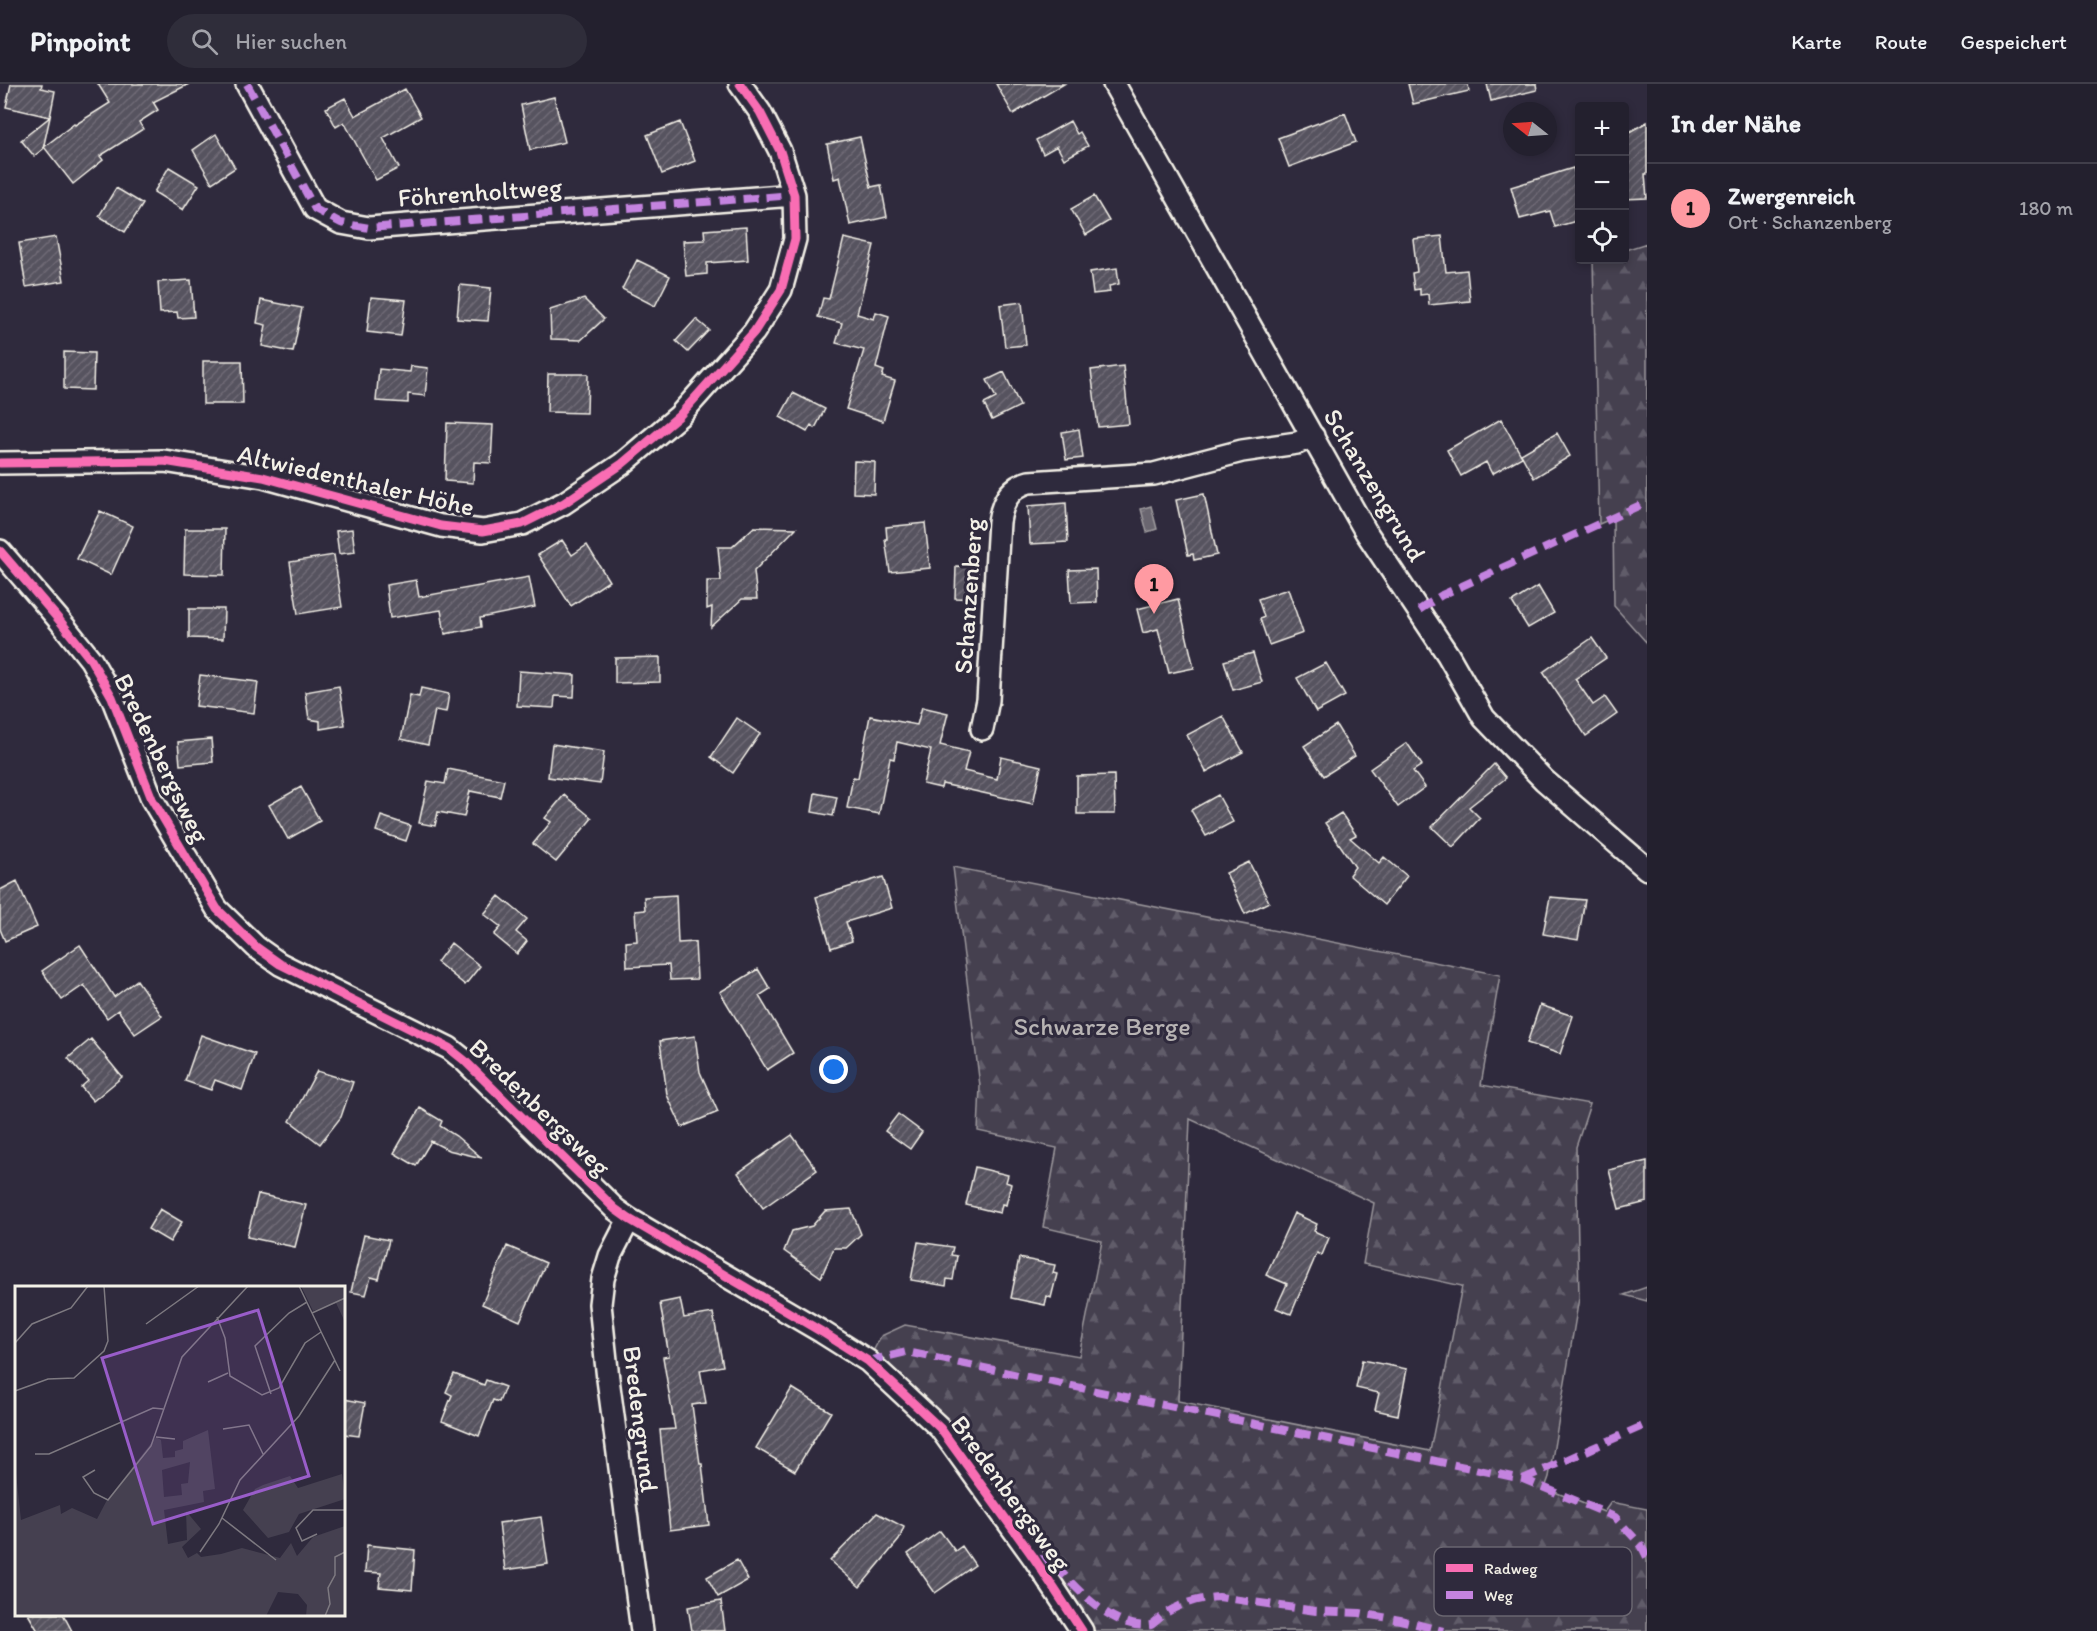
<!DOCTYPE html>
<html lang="de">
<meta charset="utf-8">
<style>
body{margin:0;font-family:Itim,sans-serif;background:#2f2d3a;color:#f1f3f6}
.controls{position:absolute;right:18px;top:18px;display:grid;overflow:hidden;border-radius:6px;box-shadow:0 3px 9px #0003}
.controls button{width:54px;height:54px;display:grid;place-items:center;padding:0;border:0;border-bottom:2px solid #403e4a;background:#23202e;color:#f1f3f6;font:30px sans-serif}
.compass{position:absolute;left:1503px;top:18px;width:54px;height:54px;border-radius:50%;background:#23202e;box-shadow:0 3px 9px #0003;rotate:287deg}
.you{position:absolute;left:834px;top:986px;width:21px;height:21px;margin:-15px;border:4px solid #fff;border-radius:50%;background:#1a73e8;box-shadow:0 0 0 9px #1a73e833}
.badge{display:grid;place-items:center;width:39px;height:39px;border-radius:50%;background:#ff9aa2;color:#111;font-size:20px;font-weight:700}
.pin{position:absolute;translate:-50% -50px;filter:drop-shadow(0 2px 3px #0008)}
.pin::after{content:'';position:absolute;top:32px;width:21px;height:18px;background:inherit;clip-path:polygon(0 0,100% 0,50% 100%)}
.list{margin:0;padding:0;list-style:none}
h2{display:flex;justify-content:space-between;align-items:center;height:78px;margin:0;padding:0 24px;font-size:26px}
h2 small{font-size:20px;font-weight:400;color:#a3a3aa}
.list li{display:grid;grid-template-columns:39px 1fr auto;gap:18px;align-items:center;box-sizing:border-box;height:90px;padding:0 24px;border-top:2px solid #403e4a}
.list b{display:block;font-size:22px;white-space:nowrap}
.list p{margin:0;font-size:20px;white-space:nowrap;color:#a3a3aa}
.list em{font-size:20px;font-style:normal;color:#a3a3aa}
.icon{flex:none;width:33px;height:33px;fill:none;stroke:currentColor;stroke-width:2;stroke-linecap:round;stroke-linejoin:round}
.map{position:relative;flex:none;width:1647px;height:1547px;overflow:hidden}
header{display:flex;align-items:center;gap:36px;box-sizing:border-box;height:84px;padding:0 30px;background:#23202e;border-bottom:2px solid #403e4a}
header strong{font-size:28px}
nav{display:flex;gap:33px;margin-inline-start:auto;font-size:21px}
.search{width:420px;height:54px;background:#2f2d3a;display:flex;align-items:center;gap:15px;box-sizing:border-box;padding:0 21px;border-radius:33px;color:#a3a3aa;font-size:22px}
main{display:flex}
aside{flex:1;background:#23202e}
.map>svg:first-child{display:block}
</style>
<header>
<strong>Pinpoint</strong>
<div class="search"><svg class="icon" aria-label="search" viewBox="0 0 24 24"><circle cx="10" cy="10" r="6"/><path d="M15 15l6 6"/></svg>Hier suchen</div>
<nav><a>Karte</a><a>Route</a><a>Gespeichert</a></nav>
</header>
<main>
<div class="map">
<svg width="1647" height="1547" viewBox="0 0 1647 1547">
<defs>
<pattern id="forest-firs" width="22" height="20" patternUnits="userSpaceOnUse" patternTransform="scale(1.5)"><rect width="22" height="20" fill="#454050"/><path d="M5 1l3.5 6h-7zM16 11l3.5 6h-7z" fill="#605c69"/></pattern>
<pattern id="water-ripples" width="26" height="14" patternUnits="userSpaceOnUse" patternTransform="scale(1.5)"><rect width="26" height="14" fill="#6a6670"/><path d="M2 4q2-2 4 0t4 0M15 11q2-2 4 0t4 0" fill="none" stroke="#807c84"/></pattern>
<pattern id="building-hatch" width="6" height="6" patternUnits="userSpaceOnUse" patternTransform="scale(1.5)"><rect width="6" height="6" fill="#56525f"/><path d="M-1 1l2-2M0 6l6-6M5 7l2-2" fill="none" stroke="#6f6b76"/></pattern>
</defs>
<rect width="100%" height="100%" fill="#2f2a3d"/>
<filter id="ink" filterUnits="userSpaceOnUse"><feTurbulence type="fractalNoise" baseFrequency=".0167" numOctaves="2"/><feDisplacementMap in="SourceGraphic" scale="12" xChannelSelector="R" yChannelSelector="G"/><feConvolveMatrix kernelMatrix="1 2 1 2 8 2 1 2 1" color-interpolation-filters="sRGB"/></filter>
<g filter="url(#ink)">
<path fill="url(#forest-firs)" stroke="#9c989c" stroke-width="1.5" fill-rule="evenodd" d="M 1647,159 L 1647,559 L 1614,522 L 1613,434 L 1599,440 L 1593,176 L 1624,176 L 1625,166 Z
M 953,783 L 1500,891 L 1481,1001 L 1590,1020 L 1576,1063 L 1579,1214 L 1549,1393 L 1545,1404 L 1604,1428 L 1611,1418 L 1647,1425 L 1647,1547 L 1073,1547 L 940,1344 L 868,1277 L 881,1252 L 905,1241 L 1079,1272 L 1102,1157 L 1043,1143 L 1057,1064 L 978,1047 L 980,1002 ZM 1190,1035 L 1374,1119 L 1363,1180 L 1462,1202 L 1430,1367 L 1178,1317 Z
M 1647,1203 L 1647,1217 L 1624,1211 Z"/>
<path fill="url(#water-ripples)" stroke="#a19ea0" stroke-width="1.5" d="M 1151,422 L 1157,445 L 1147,448 L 1141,425 Z"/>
<path fill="url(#building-hatch)" stroke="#f4f1e8" stroke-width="1.5" d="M 11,0 L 42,0 L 41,4 L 55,7 L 50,33 L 6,23 Z
M 98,0 L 189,0 L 153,18 L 158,26 L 139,38 L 143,45 L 100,72 L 103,76 L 73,100 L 44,63 L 74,40 L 75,41 L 110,19 Z
M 996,0 L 1064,0 L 1013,30 Z
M 1408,0 L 1468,0 L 1469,7 L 1413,20 Z
M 1487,0 L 1536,0 L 1537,6 L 1491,17 Z
M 405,5 L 421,33 L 383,54 L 399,84 L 376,96 L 344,38 L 336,43 L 326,24 L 345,14 L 355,32 Z
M 554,13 L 565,58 L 530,66 L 521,21 Z
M 1345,29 L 1356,58 L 1289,83 L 1278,54 Z
M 50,33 L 43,65 L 34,72 L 21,56 Z
M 1070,37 L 1077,50 L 1080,48 L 1088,62 L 1064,75 L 1057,62 L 1043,70 L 1036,56 Z
M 680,38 L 695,77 L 662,90 L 647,51 Z
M 1647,38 L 1647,90 L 1645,90 L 1647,114 L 1624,115 L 1624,51 Z
M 216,50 L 235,84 L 212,99 L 193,66 Z
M 860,53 L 871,103 L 881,101 L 887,133 L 850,141 L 840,93 L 834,95 L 827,60 Z
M 169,83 L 199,101 L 183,126 L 154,108 Z
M 1573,84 L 1580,106 L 1580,136 L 1555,143 L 1550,127 L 1520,135 L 1511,103 Z
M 116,104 L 143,120 L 125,148 L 99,132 Z
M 1094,112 L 1109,137 L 1086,151 L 1071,125 Z
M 746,143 L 748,176 L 707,179 L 707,190 L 686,192 L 683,157 L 705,156 L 704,146 Z
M 1442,152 L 1446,188 L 1467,186 L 1470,217 L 1429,221 L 1428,210 L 1420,211 L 1420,205 L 1414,206 L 1412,189 L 1417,188 L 1413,155 Z
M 56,153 L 64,197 L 26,203 L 19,159 Z
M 844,154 L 874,161 L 857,230 L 874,235 L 876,228 L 889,232 L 876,284 L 884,287 L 882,293 L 895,297 L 883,337 L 846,325 L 864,266 L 836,259 L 842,239 L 818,233 L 823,214 L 829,215 Z
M 637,176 L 670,192 L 655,222 L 622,205 Z
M 1117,184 L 1119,200 L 1109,202 L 1110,208 L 1093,210 L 1090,188 Z
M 191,196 L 194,233 L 178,234 L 177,228 L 160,229 L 158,198 Z
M 460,201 L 491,204 L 488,237 L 457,235 Z
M 371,213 L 406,216 L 401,252 L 367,248 Z
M 584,215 L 604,235 L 581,256 L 551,255 L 550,226 Z
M 261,216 L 302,224 L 293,268 L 262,262 L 266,241 L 257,239 Z
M 1022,218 L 1026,261 L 1005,263 L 1000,221 Z
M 696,235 L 709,246 L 688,268 L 676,257 Z
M 64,268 L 94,269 L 93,306 L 64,305 Z
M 203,277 L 242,277 L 243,320 L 203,320 Z
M 411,282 L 428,284 L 425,312 L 408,310 L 408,319 L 376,317 L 379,285 L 410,288 Z
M 1123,282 L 1129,340 L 1098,343 L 1091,286 Z
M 1004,288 L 1020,322 L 992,336 L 984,320 L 996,314 L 987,296 Z
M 548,290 L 588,290 L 587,329 L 547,328 Z
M 793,309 L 825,325 L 815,344 L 811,341 L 807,348 L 780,333 Z
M 1501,335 L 1522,373 L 1492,390 L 1486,378 L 1461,392 L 1447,366 Z
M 447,339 L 493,341 L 491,379 L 474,378 L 473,399 L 445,397 Z
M 1079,345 L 1083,374 L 1066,376 L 1062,348 Z
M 1557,349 L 1570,372 L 1534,394 L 1521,370 Z
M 854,377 L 875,378 L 874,410 L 853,409 Z
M 1204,410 L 1217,471 L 1194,476 L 1193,470 L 1188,471 L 1176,416 Z
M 1066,419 L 1068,458 L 1030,460 L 1028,422 Z
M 100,427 L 133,442 L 111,491 L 77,475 Z
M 925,439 L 930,484 L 890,488 L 885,455 L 887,455 L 886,443 Z
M 754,443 L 796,444 L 754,487 L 757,515 L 742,515 L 711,543 L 712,523 L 707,525 L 707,497 L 721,497 L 718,463 L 732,463 Z
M 185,445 L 225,445 L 224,491 L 184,490 Z
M 352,445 L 355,468 L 339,470 L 336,447 Z
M 562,456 L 572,471 L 587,461 L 609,497 L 571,522 L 538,471 Z
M 334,471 L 342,523 L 298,530 L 290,478 Z
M 956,482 L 978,483 L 977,515 L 955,514 Z
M 1096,485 L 1097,518 L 1071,519 L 1069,486 Z
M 529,493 L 535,523 L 480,534 L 481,543 L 445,550 L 441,526 L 390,534 L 386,501 L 416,496 L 419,513 Z
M 1538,502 L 1554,529 L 1528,544 L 1512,518 Z
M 1288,505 L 1303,549 L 1269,561 L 1260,535 L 1264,533 L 1258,515 Z
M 1178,515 L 1194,584 L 1169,589 L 1158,545 L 1143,549 L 1137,525 Z
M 189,525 L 224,525 L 223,555 L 189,554 Z
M 1592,554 L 1606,574 L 1575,595 L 1593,621 L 1605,613 L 1617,630 L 1586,652 L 1543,588 Z
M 1253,569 L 1262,598 L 1233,606 L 1224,577 Z
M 660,573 L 660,598 L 615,599 L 615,574 Z
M 1326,579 L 1345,612 L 1316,628 L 1297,594 Z
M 519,587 L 575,591 L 574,613 L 555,612 L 554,624 L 517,622 Z
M 200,591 L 258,598 L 254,629 L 196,622 Z
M 339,602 L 345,641 L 320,645 L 320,637 L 309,635 L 305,608 Z
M 421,604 L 449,610 L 446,628 L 435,626 L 428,661 L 401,655 L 410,611 L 419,613 Z
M 922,623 L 948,629 L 940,661 L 969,668 L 964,687 L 997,695 L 1001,673 L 1041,682 L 1033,720 L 942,700 L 941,704 L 923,700 L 931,666 L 897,658 L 894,675 L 890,674 L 879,730 L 847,724 L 853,693 L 858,694 L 870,632 L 917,641 Z
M 1223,632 L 1243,668 L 1206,688 L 1187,651 Z
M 737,634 L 760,650 L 733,689 L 711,673 Z
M 1336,641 L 1355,672 L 1324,692 L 1304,662 Z
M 211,655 L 213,678 L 180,681 L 178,658 Z
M 1407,659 L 1422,681 L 1413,687 L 1425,703 L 1398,723 L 1370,685 Z
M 552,660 L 604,668 L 600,700 L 548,693 Z
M 1494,680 L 1506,694 L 1469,723 L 1480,734 L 1453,763 L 1432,743 Z
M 448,685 L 504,696 L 500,713 L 470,707 L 464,733 L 438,728 L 435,742 L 419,739 L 428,697 L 445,700 Z
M 1114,691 L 1115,730 L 1077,730 L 1077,692 Z
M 301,703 L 320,737 L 288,755 L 269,721 Z
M 815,709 L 837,713 L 833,732 L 812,728 Z
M 564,711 L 592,734 L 556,778 L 533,760 L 551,738 L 545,734 Z
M 1218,711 L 1233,738 L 1206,752 L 1191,726 Z
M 1341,729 L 1356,751 L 1350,754 L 1379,779 L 1384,773 L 1407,792 L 1384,821 L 1349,791 L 1355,783 L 1325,739 Z
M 381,732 L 411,742 L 406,757 L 376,747 Z
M 1249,778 L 1269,818 L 1245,830 L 1226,789 Z
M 883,793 L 892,824 L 846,838 L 852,857 L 831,864 L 816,813 Z
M 17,797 L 37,843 L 5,857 L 0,845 L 0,806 Z
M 676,811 L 678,859 L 695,858 L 697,895 L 670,896 L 669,881 L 627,883 L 626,858 L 637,857 L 635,827 L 645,826 L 644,813 Z
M 499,812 L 527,835 L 516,848 L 527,857 L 517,870 L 494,851 L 501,843 L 484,830 Z
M 1550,813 L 1585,816 L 1578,856 L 1543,850 Z
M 451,859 L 480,882 L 465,901 L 437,878 Z
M 80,861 L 114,913 L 137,896 L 162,932 L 135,950 L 118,926 L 107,934 L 84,901 L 62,916 L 42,887 Z
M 758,885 L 770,905 L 759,912 L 793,969 L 767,986 L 720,908 Z
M 1540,921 L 1573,932 L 1560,970 L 1527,959 Z
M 201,951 L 255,970 L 242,1006 L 215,996 L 211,1006 L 185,997 Z
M 695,952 L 700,988 L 718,1028 L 682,1043 L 667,1011 L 660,957 Z
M 91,955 L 122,993 L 93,1017 L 81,1003 L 88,997 L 68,974 Z
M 317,987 L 353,998 L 341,1033 L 320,1060 L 290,1037 Z
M 420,1024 L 442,1037 L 440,1042 L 456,1052 L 482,1074 L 448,1066 L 431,1057 L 416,1082 L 394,1069 Z
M 898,1030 L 922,1048 L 910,1065 L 885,1047 Z
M 792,1051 L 817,1086 L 763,1124 L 738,1089 Z
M 1647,1077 L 1647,1118 L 1619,1125 L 1609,1086 Z
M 975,1083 L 1008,1091 L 1006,1098 L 1011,1100 L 1006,1121 L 1002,1120 L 1000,1129 L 966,1121 Z
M 258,1110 L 306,1121 L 295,1163 L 247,1153 Z
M 160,1125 L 182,1138 L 170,1158 L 148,1145 Z
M 851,1125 L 861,1150 L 846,1164 L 834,1164 L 821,1193 L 784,1167 L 792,1147 L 812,1142 L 825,1127 Z
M 1294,1129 L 1317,1140 L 1314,1147 L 1329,1154 L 1322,1171 L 1317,1169 L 1291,1230 L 1276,1224 L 1287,1200 L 1266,1191 Z
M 364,1151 L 389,1156 L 379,1195 L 371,1193 L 366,1211 L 351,1208 Z
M 918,1158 L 953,1163 L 951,1171 L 957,1172 L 953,1196 L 947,1195 L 946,1202 L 911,1196 Z
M 507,1162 L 546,1179 L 520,1237 L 482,1220 Z
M 1019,1174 L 1055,1181 L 1053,1189 L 1057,1190 L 1051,1214 L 1047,1212 L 1045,1221 L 1011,1214 Z
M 680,1215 L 684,1234 L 713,1229 L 723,1282 L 700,1286 L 706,1319 L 692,1321 L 700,1380 L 702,1380 L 709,1441 L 670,1446 L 660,1346 L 675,1345 L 663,1273 L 669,1272 L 660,1219 Z
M 1362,1276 L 1407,1285 L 1398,1331 L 1375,1326 L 1379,1309 L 1356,1304 Z
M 454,1290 L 484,1301 L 486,1296 L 505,1303 L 499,1318 L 493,1316 L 479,1352 L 442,1337 L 452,1311 L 446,1308 Z
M 792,1304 L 831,1328 L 795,1387 L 756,1364 Z
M 344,1315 L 365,1319 L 359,1352 L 344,1350 Z
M 877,1429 L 904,1443 L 899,1456 L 860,1503 L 830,1477 Z
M 541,1433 L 548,1480 L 505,1486 L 499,1439 Z
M 940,1447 L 955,1467 L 962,1462 L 975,1481 L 935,1509 L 908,1470 Z
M 367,1461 L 415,1466 L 412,1506 L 379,1503 L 381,1489 L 365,1488 Z
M 737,1476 L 748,1496 L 718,1513 L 707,1493 Z
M 721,1517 L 725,1547 L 692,1547 L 688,1523 Z
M 28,1530 L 63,1530 L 72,1547 L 38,1547 Z"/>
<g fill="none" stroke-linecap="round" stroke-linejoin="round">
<defs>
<path id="minor" d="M 247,0 L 315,125 L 341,139 L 369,144 L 794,111
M 1114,0 L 1366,448 L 1448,571 L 1484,634 L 1544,696 L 1647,785
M 0,379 L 164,377 L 263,393 L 441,442 L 483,447 L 522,440 L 564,419 L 622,380 L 679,332 L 754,248 L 781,206 L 795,155 L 794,111 L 780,67 L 760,28 L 740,0
M 0,467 L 60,537 L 91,576 L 112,613 L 152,715 L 217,825 L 256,863 L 280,880 L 449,964 L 464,976 L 615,1125 L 629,1135 L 822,1248 L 868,1277 L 940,1344 L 1034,1474 L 1082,1547
M 982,645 L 988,616 L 999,438 C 1002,418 1010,403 1029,398 L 1154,390 L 1242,367 L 1297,359 L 1313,352
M 629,1135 L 610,1172 L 603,1195 L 600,1220 L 608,1295 L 642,1547"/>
</defs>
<use href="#minor" stroke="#f4f1e8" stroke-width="26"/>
<use href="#minor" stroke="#2f2a3d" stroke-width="21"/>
<path stroke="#c483df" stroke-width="8" stroke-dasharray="15 8" stroke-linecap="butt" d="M 247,0 L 315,125 L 341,139 L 369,144 L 794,111
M 1419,526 L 1442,511 L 1647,418
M 868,1277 L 907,1268 L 1523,1395 L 1615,1433 L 1641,1461 L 1647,1473
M 1523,1395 L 1647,1340
M 1034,1474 L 1046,1476 L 1055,1481 C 1077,1505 1113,1547 1151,1541 C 1156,1538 1160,1533 1166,1529 C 1182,1519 1200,1514 1219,1513 L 1316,1527 L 1360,1529 L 1400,1536 L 1443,1547"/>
<defs>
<path id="cycleway" d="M 0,379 L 164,377 L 263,393 L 441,442 L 483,447 L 522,440 L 564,419 L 622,380 L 679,332 L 754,248 L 781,206 L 795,155 L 794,111 L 780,67 L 760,28 L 740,0
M 0,467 L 60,537 L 91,576 L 112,613 L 152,715 L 217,825 L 256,863 L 280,880 L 449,964 L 464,976 L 615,1125 L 629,1135 L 822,1248 L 868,1277 L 940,1344 L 1034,1474 L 1082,1547"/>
</defs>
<use href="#cycleway" stroke="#2f2a3d" stroke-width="13"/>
<use href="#cycleway" stroke="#f96db3" stroke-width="9"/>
</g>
</g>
<g text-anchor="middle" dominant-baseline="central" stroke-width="6" stroke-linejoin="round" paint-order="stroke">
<g font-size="26" fill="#f4f1e8" stroke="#2f2a3d">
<text transform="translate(480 108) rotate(-4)">Föhrenholtweg</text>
<text transform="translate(356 396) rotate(13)">Altwiedenthaler Höhe</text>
<text transform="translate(1375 401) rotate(59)">Schanzengrund</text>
<text transform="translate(968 512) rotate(-86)">Schanzenberg</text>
<text transform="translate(162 674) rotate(64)">Bredenbergsweg</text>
<text transform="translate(540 1023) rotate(44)">Bredenbergsweg</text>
<text transform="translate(641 1335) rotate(83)">Bredengrund</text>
<text transform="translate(1011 1409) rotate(54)">Bredenbergsweg</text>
</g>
<g font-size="26" fill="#b7b3b3" stroke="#2f2a3d">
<text x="1102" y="942">Schwarze Berge</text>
</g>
</g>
<g transform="translate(15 1202)">
<rect width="330" height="330" fill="#2f2a3d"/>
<path d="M 286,0 L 330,0 L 330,36 L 321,17 L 298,25 ZM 193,144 L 200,203 L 188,205 L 189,216 L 149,224 L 153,258 L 172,254 L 171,225 L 186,243 L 167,261 L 173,272 L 182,267 L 186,271 L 206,268 L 227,262 L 265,272 L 276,257 L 282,270 L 298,251 L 330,240 L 330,330 L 291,330 L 292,319 L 283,308 L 263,306 L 251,330 L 0,330 L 0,178 L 6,234 L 45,219 L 46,228 L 57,222 L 82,233 L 92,214 L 141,151 L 146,154 L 148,172 L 160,171 L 160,165 L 168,163 L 168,155 ZM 175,176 L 173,197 L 166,198 L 167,209 L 149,211 L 147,184 ZM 327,188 L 330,213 L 284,228 L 274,246 L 253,252 L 228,224 L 240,203 L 248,199 L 275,190 L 283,202 Z" fill="#454050" fill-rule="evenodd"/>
<path fill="none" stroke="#7e7a81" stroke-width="1.5" d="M 284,0 L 325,85M 297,27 L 330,12M 202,31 L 210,52 L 215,90 L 247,109 L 264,102 L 290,57 L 306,46M 131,38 L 184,0M 0,57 L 17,38 L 56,22 L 73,0M 193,96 L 213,87M 0,105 L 33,93 L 59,92 L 89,65 L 93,55 L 89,0M 256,108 L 240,60 L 274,27 L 292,16M 208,143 L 234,139 L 248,168M 141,151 L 160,153M 20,168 L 34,168 L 138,122 L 148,123M 80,184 L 68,191 L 79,207 L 93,214 L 136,160 L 167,71 L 233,0M 207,232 L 261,274M 302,248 L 287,255 L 281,242 L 298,224 L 330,224M 185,266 L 204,238 L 225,194 L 284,130 L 320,74M 310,330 L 315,318 L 313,302 L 320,289 L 320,271 L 330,266"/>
<path fill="#995dc9" fill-opacity="0.15" stroke="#995dc9" stroke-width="3" d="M 243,24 L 294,190 L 138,238 L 87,72 Z"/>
<rect width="330" height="330" fill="none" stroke="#f4f1e8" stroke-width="3"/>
</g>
<rect x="1434" y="1463" width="198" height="69" rx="9" fill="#2f2a3d" stroke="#6a6670" stroke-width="1.5"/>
<rect x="1446" y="1480" width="27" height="8" fill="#f96db3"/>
<rect x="1446" y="1507" width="27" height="8" fill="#c483df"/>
<g font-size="16" fill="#f4f1e8">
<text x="1484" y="1490">Radweg</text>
<text x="1484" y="1517">Weg</text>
</g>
</svg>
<div class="controls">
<button>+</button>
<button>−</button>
<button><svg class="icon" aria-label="locate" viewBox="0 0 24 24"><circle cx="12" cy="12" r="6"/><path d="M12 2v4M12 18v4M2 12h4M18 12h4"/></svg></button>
</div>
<svg class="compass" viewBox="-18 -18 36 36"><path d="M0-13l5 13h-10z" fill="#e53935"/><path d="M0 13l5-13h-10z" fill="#a3a3aa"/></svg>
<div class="you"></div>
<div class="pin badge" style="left:1154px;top:530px">1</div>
</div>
<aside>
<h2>In der Nähe<small></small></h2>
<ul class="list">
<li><span class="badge">1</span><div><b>Zwergenreich</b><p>Ort · Schanzenberg</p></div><em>180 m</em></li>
</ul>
</aside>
</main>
